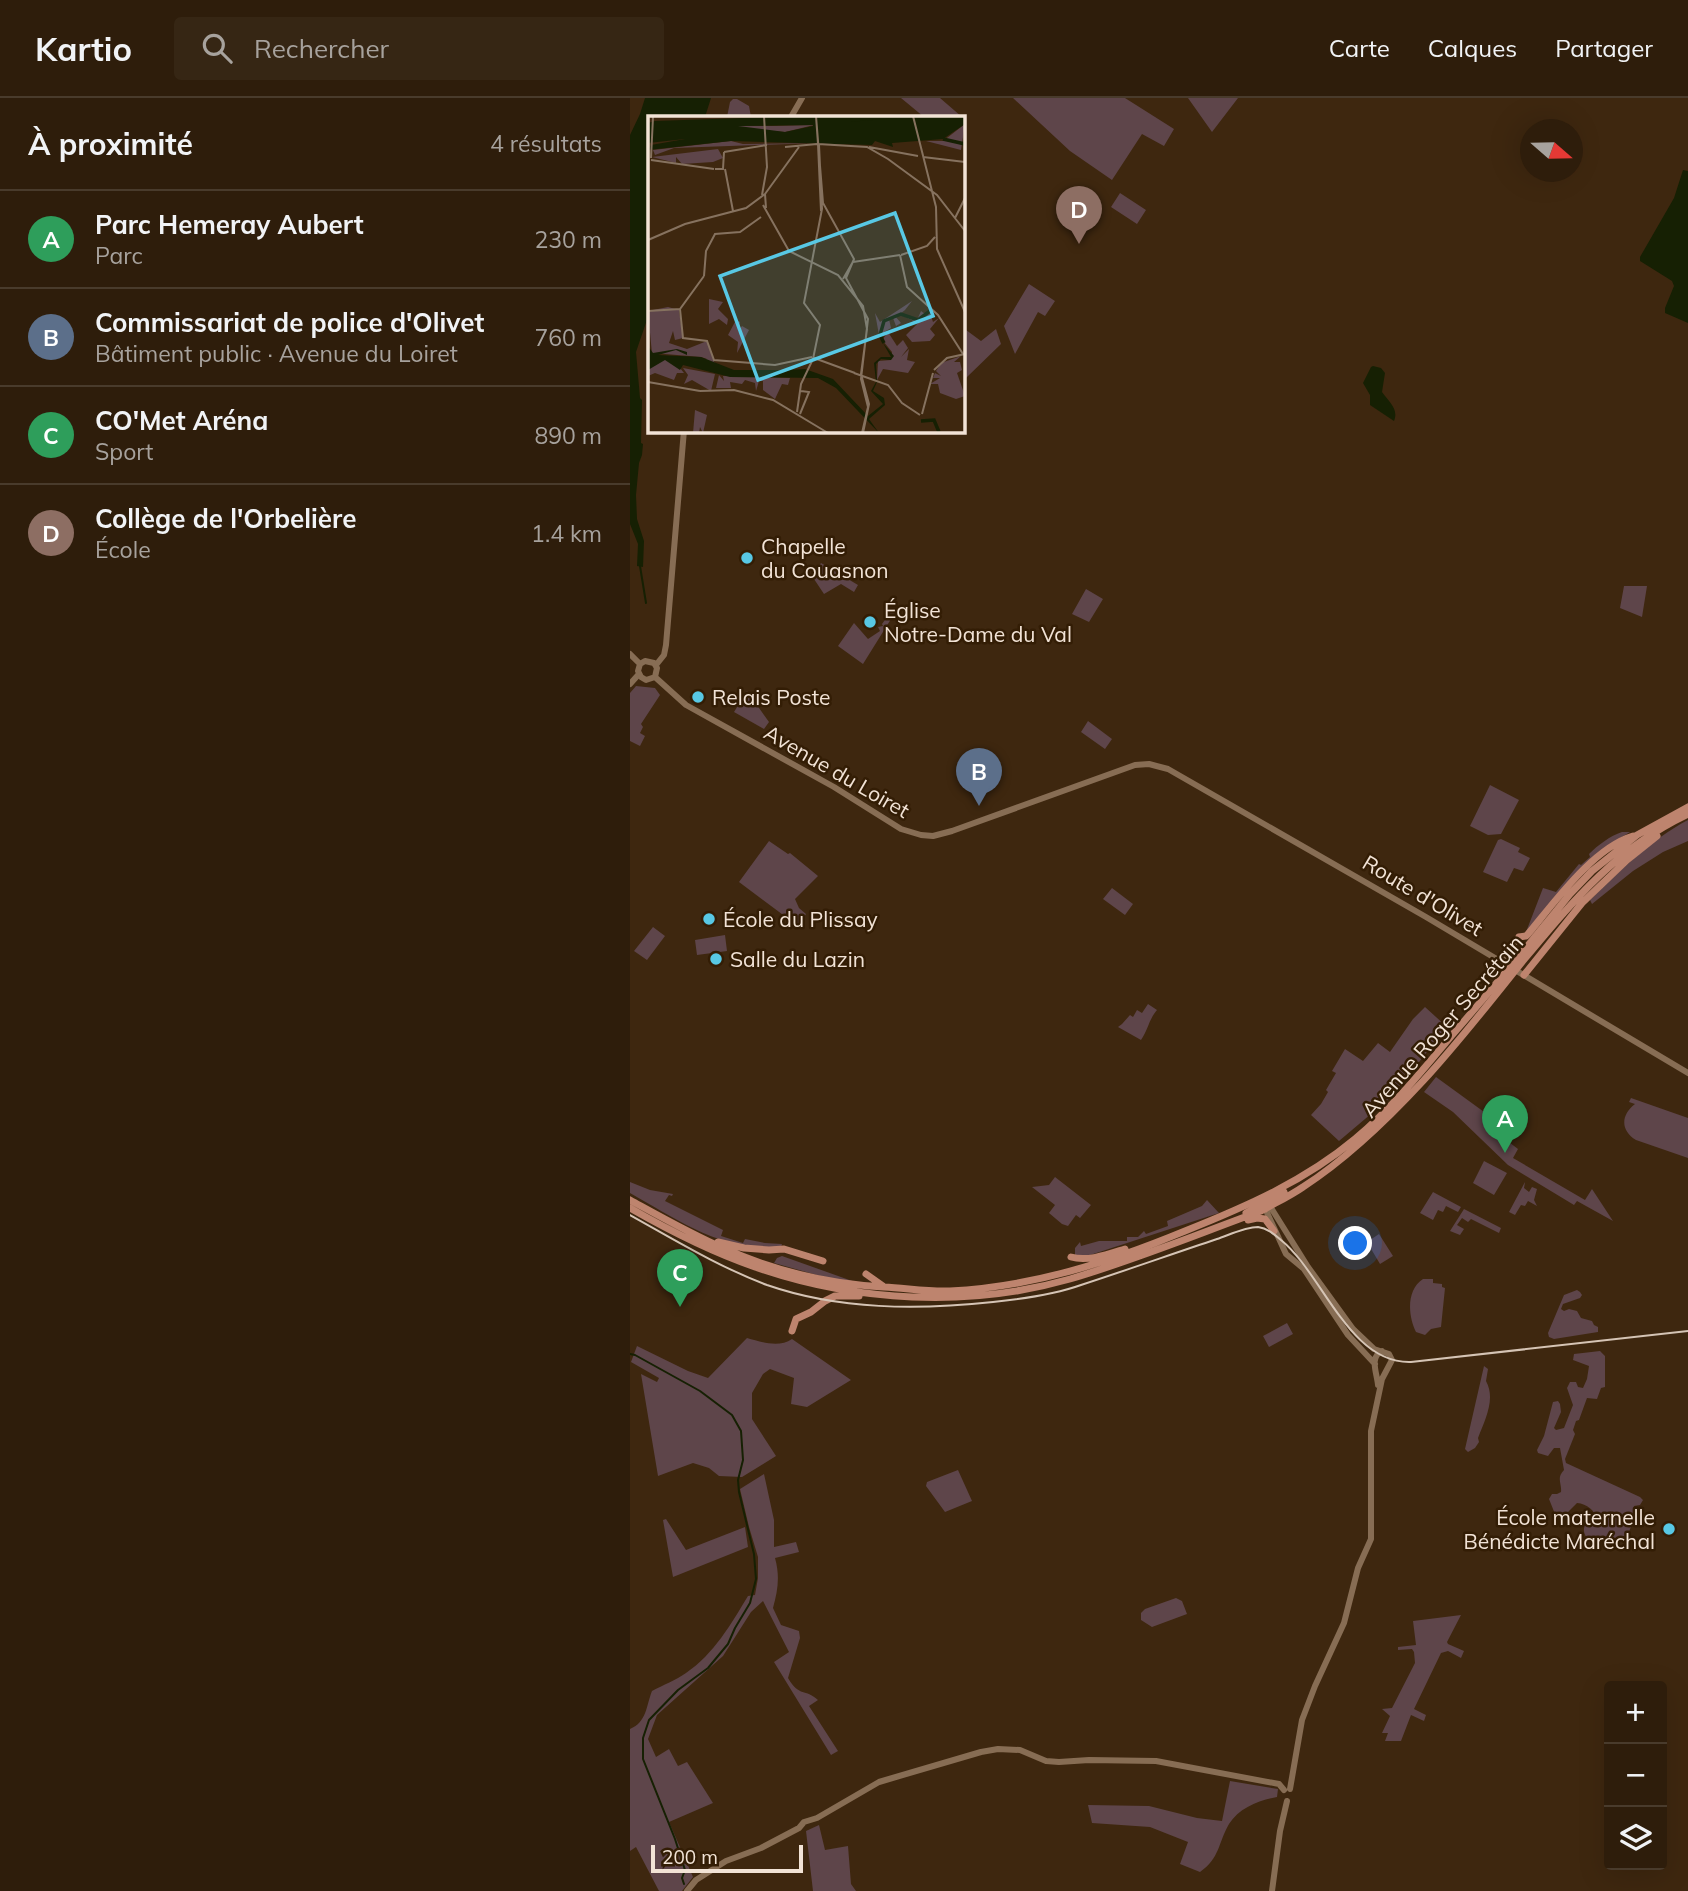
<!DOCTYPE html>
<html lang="fr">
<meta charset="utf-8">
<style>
body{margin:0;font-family:Mulish,sans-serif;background:#362614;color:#f1f3f6}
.controls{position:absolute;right:21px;bottom:21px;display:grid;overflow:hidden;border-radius:7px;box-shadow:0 7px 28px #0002}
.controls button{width:63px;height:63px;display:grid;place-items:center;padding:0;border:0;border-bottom:2px solid #493b2c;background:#2e1d0b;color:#f1f3f6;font:35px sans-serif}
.compass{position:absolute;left:890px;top:21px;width:63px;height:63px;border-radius:50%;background:#2e1d0b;box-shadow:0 7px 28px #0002;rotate:110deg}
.scale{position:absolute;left:21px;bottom:18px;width:152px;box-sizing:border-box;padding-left:7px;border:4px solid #f2e3d6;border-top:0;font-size:19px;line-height:24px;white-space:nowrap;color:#f2e3d6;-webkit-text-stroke:5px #331d05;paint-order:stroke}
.you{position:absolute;left:726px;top:1146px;width:24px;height:24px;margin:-18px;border:5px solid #fff;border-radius:50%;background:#1a73e8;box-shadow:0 0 0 10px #1a73e833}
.badge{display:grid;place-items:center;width:46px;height:46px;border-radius:50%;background:#58c8e4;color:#fff;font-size:23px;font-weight:700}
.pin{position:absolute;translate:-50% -58px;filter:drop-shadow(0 2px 4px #0008)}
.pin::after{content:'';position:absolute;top:37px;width:24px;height:21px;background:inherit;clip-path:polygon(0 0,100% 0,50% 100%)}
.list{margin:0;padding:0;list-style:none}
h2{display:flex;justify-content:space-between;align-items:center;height:91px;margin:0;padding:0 28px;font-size:30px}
h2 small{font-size:23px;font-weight:400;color:#a7a29d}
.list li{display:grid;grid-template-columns:46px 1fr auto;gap:21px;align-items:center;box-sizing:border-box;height:98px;padding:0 28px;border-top:2px solid #493b2c}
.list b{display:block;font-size:26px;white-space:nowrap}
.list p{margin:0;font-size:23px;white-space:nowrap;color:#a7a29d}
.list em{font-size:23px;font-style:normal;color:#a7a29d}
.icon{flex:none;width:38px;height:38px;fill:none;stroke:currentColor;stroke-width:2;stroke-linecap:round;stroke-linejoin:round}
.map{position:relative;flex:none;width:1058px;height:1793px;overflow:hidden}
header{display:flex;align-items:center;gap:42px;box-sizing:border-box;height:98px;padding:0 35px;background:#2e1d0b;border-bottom:2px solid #493b2c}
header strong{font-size:33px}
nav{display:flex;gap:38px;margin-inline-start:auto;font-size:24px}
.search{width:490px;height:63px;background:#362614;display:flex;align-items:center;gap:18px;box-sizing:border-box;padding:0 24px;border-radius:7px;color:#a7a29d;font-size:26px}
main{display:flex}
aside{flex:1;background:#2e1d0b}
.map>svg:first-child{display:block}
</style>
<header>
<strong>Kartio</strong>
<div class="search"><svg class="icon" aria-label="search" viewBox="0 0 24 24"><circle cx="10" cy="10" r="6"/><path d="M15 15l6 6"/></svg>Rechercher</div>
<nav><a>Carte</a><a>Calques</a><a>Partager</a></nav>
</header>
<main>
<aside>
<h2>À proximité<small>4 résultats</small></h2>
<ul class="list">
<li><span class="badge" style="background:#2e9e5b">A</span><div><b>Parc Hemeray Aubert</b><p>Parc</p></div><em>230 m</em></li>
<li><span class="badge" style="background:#5c6f8a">B</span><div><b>Commissariat de police d'Olivet</b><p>Bâtiment public · Avenue du Loiret</p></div><em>760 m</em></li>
<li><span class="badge" style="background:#2e9e5b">C</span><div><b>CO'Met Aréna</b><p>Sport</p></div><em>890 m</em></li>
<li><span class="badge" style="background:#8d6e63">D</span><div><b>Collège de l'Orbelière</b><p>École</p></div><em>1.4 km</em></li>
</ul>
</aside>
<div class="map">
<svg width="1058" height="1793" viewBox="0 0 1058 1793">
<rect width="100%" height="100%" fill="#3e270f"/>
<path fill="#5e454a" d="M 271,0 L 310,0 L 332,19 L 294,19 Z
M 383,0 L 495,0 L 544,31 L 534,48 L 512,36 L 482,82 L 440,53 Z
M 558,0 L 608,0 L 582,34 Z
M 103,1 L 107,1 L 119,8 L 121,19 L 97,19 L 100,4 Z
M 490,95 L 516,112 L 507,126 L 481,109 Z
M 399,186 L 425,203 L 415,218 L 408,214 L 385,256 L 374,228 Z
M 332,229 L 351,243 L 366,231 L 371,246 L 336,280 L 333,278 Z
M 191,465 L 228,487 L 224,494 L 211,486 L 194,496 L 182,478 Z
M 994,488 L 1017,488 L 1012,519 L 990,510 Z
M 456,491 L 473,501 L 459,524 L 442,516 Z
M 263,511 L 266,513 L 233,566 L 208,548 L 224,525 L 238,541 L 250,533 L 248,529 L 253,528 L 252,526 Z
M 6,588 L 25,590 L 30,597 L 11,626 L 13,629 L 10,635 L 15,638 L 10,648 L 0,643 L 0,595 Z
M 117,593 L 139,624 L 134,631 L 104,614 Z
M 458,623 L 482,641 L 475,651 L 451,634 Z
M 860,687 L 889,702 L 871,736 L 858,737 L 840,728 Z
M 1058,722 L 1058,743 L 1033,754 L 1003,773 L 962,806 L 960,802 C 991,772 1020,742 1058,722 Z
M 992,734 L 1000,734 L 982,745 L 896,834 L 913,790 L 926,794 L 949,766 L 951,767 L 960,759 L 959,756 C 968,747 980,738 992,734 Z
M 871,741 L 890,750 L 888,754 L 900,760 L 893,773 L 884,770 L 877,784 L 853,774 L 868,742 Z
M 139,743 L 158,756 L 160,755 L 188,778 L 165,801 L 169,810 L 176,816 L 168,828 L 109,784 Z
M 482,790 L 503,806 L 495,817 L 473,801 Z
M 23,829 L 35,838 L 17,862 L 4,853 Z
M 95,837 L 97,853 L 67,857 L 65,842 Z
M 518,906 L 527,912 C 519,921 518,932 511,942 L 488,929 L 492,926 L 500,917 L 503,919 L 507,912 L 512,915 Z
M 795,909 L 817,929 L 761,999 L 709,1043 L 681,1017 L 691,1006 L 698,994 L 696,992 L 706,975 L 702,973 L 715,951 L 733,963 L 748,945 L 760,954 L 783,921 Z
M 806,979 L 872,1027 L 871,1038 L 888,1051 L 883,1060 L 955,1102 L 962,1091 L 983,1123 L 947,1103 L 944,1107 L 878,1067 L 823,1014 L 794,994 Z
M 1001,1000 L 1058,1020 L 1058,1060 L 1006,1042 C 990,1032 991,1017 1005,1006 L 999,1004 Z
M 854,1063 L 877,1075 L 864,1097 L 843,1085 Z
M 425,1079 L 461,1107 L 450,1120 L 446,1117 L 438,1128 L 432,1126 L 419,1115 L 425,1107 L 402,1089 L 419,1087 Z
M 0,1084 L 20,1092 L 43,1096 L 42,1098 L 39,1097 L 35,1103 L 93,1132 L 91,1138 L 113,1145 L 115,1141 L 135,1145 L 152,1146 L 151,1149 C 96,1156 46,1121 0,1095 Z
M 895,1084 L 894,1090 L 899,1094 L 902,1089 L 907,1091 L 904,1102 L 907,1108 L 898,1103 L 895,1108 L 891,1107 L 885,1117 L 879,1114 Z
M 803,1094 L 831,1109 L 828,1114 L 816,1108 L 813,1114 L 808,1112 L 803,1122 L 790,1115 Z
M 577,1102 L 589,1115 L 451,1160 L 445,1157 L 445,1150 L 450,1144 L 451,1148 L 469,1143 L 497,1143 L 497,1139 L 508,1139 L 514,1133 L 516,1136 L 538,1128 L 537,1123 L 572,1108 Z
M 834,1111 L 871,1130 L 869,1135 L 841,1121 L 838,1124 L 832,1120 L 827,1127 L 834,1131 L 830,1137 L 820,1133 Z
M 749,1136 L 763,1158 L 750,1166 L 737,1144 Z
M 152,1158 L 225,1184 L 201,1181 L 144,1165 L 147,1160 Z
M 793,1181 L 803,1181 L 803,1185 L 812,1186 L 812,1189 L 815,1190 L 811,1229 L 801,1231 L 795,1237 L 786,1234 C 778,1218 776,1192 793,1181 Z
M 947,1192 L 950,1194 L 952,1197 L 950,1200 L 933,1206 L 931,1211 L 934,1213 L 939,1211 L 947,1213 L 951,1220 L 962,1223 L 964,1227 L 968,1229 L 968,1234 L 924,1241 L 919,1239 L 918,1235 L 934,1197 Z
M 657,1225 L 663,1236 L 639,1249 L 633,1238 Z
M 117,1240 C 131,1244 149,1250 162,1241 L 221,1282 L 177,1309 L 161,1306 L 164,1280 L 140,1271 L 133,1276 L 122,1295 L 122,1321 L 146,1358 L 112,1379 L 89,1378 L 79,1370 L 63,1365 L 28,1378 L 11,1276 L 27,1284 L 29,1280 L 1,1264 L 7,1248 L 58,1273 L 78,1280 Z
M 970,1253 L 975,1258 L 975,1289 L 971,1290 L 967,1301 L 957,1300 L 949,1322 L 946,1323 L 943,1332 L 945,1336 L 935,1361 L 936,1365 L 1010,1399 L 1013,1402 L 1010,1407 L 1004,1408 L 1003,1412 L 1006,1417 L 995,1443 L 992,1443 L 989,1439 L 983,1441 L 981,1445 L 975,1445 L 970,1441 L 959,1443 C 954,1436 952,1433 956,1425 L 967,1422 C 965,1412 957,1406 947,1405 L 933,1419 L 927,1421 L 919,1401 L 922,1396 L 927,1396 L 931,1394 C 932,1385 926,1380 934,1372 L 930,1350 L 924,1350 L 918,1358 L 908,1355 L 907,1352 L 914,1338 L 923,1304 L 928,1303 L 930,1306 L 931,1314 L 924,1330 L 926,1332 L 934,1330 L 943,1307 L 937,1290 L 940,1284 L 946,1284 L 948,1289 L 953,1290 L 957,1281 L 959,1268 L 943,1262 L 944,1256 Z
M 854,1268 L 858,1271 L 856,1283 C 866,1301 855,1322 848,1340 L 849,1344 L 845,1350 L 838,1354 L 835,1351 Z
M 328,1372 L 342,1403 L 315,1414 L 296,1388 L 297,1384 Z
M 134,1376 L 144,1422 L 144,1449 L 166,1444 L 169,1454 L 145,1460 C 150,1478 148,1492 143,1510 L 151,1527 L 169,1533 L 170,1540 L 158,1580 C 170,1600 175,1590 188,1602 L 179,1608 L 208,1653 L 201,1657 L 144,1564 L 159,1554 L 133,1503 L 121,1514 L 93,1558 L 27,1617 L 18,1641 L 26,1659 L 39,1651 L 48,1668 L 57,1664 L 83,1705 L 39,1724 L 63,1779 L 52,1793 L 29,1793 L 6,1749 L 0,1753 L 0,1631 C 17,1624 16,1608 22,1593 C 33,1587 46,1582 56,1575 C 84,1556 101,1526 118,1498 L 125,1497 L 128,1480 L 128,1459 L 119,1429 L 110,1391 Z
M 36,1421 L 56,1452 L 115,1429 L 118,1449 L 43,1479 L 33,1422 Z
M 546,1500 L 552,1503 L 557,1516 L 522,1529 L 511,1522 L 511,1515 L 515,1511 Z
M 831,1517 L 817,1544 L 818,1546 L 834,1553 L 831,1560 L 818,1553 L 811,1555 L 784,1611 L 796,1617 L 794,1623 L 781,1617 L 771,1643 L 755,1643 L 758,1635 L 752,1635 L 760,1618 L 752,1611 L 762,1610 L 785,1565 L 784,1554 L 782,1551 L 768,1552 L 768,1549 L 786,1547 L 783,1523 Z
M 600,1683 L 648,1691 L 647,1699 C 629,1702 609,1710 599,1726 C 588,1745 590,1760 570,1774 L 550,1766 L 558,1744 L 520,1729 L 462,1725 L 458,1707 L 519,1708 L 567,1720 L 592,1723 Z
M 189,1727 L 195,1752 L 218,1748 L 221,1786 L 226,1793 L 183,1793 L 176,1733 Z"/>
<path fill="#162003" d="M 15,0 L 81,0 L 75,19 L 19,19 L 19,216 L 6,254 L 10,300 L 12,302 L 11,345 L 13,346 L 12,357 L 9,365 L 6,397 L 7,421 L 14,443 L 13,469 L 7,468 L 8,446 L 0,426 L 0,37 L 10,16 Z
M 1053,72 L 1058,73 L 1058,225 L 1035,215 L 1035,210 L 1044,188 L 1042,183 L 1010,163 L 1010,159 L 1044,100 Z
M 743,268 L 751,270 L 755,275 L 752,294 C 759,304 769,311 764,323 L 740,307 L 740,297 L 733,285 L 741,269 Z"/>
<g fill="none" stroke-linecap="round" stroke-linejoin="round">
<path stroke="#162003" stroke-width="2" d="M 10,468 L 16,505
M 0,1256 L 5,1257 L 70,1293 L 102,1317 L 111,1333 L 113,1362 L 108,1382 L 109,1394 L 124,1456 L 126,1481 L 120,1505 L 105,1530 L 98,1546 L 78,1570 L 48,1592 L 19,1622 L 13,1640 L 13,1661 L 45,1741 L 55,1772 L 52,1780 L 54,1786"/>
<path stroke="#876d54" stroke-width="6" d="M 161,19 L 172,0
M 26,567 L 34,557 L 36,547 L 54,332
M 0,586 L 9,576
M 638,1105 L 678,1169 L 723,1231 L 744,1251 L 759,1256 L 762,1262 L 752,1281 L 741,1333 L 741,1441 L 728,1470 L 714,1525 L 685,1588 L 672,1622 L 660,1691
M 634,1108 L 656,1156 L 674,1171 L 718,1237 L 745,1266
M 748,1287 C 747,1275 739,1259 752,1253
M 57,1793 L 66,1782 L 96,1763 L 131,1750 L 169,1730 L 174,1724 L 187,1720 L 249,1684 L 351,1654 L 368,1651 L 390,1652 L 416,1663 L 429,1664 L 459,1662 L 526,1663 L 649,1686 L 654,1692
M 642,1793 L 650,1733 L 657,1703"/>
<path stroke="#876d54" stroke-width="6" d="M 0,556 L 10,566
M 10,566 L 15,563 L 24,565 L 27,570 L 25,579
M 10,566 L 8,573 L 11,579 L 16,582 L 25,579
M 25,579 L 56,607 L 204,689 L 271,731 L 291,737 L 303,738 L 322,733 L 505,667 L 519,666 L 538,671 L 796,819 L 1058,975
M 871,864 L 889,839"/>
<path stroke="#be846e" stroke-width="7" d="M 889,839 L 896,838 L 898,836 C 924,805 963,750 1003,738
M 894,877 L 952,805 L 997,762 L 1027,738
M 0,1102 C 31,1119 61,1136 93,1150 C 144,1173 199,1186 254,1189 C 276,1190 298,1194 320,1193 C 402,1189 480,1164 555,1133 C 615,1109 675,1083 725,1041 C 762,1010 792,973 823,936 C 863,890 902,843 940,796 L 962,773 L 1007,737 L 1058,709
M 0,1110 C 40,1133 82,1154 125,1169 C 225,1204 339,1210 440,1181 C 505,1162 568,1136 631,1113 C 645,1105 660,1098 673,1089 C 718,1060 757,1022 793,983 C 828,945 860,904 892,864 C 942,804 986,750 1058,716
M 635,1111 L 636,1103 L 654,1094
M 616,1115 C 623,1111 631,1109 632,1100
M 618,1122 L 627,1120 L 635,1121 L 644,1133
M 88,1144 L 114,1150 L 139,1152 L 154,1151 L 193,1163
M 441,1159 C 458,1164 479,1156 495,1151
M 236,1176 L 253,1188
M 162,1233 L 166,1221 L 181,1214 L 195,1203 L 205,1198 L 229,1198"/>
<path stroke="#d5c4b5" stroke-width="2" d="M 0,1117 C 45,1142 89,1169 137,1187 C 209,1212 288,1212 363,1204 C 393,1201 423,1197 451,1187 C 497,1172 542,1156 587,1141 C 599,1137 615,1129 628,1129 C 637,1130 644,1136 651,1142 C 693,1176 719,1266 781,1264 L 1058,1233"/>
</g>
<g fill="#58c8e4" stroke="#331d05" stroke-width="2.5">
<circle cx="117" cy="460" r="7"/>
<circle cx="240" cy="524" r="7"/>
<circle cx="68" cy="599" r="7"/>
<circle cx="79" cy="821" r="7"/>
<circle cx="86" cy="861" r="7"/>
<circle cx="1039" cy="1431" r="7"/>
</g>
<g text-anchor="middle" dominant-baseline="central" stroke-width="5" stroke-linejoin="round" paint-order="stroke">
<g font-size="21" fill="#f2e3d6" stroke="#331d05" text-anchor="start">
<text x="131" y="448">Chapelle<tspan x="131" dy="24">du Couasnon</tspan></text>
<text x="254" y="512">Église<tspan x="254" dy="24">Notre-Dame du Val</tspan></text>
<text x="82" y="599">Relais Poste</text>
<text x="93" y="821">École du Plissay</text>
<text x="100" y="861">Salle du Lazin</text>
<text x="1025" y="1419" text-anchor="end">École maternelle<tspan x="1025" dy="24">Bénédicte Maréchal</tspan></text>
</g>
<g font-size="21" fill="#f2e3d6" stroke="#331d05">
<text transform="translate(207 673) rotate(30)">Avenue du Loiret</text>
<text transform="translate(793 797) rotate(31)">Route d'Olivet</text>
<text transform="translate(812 928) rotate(-49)">Avenue Roger Secrétain</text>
</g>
</g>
<g transform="translate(18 18)">
<rect width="317" height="317" fill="#3e270f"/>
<path d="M 317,8 L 313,34 L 278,25 L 295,25 ZM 166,9 L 137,16 L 48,9 L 124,10 ZM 83,25 L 95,28 L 168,27 L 26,32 L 7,39 L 5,34 ZM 70,33 L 75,42 L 65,46 L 34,48 L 28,41 L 28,47 L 4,41 ZM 61,183 L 75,186 L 70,193 L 80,203 L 79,209 L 71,203 L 61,208 ZM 264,185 L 257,194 L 252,198 L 269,204 L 273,195 L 277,198 L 281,194 L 285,206 L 291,202 L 282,213 L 287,219 L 282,225 L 264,226 L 258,219 L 270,207 L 251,198 L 247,200 L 253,207 L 248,210 L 245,202 L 241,203 L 243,212 L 231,219 L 227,197 L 232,206 ZM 20,191 L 31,194 L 35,222 L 27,224 L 25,215 L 21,227 L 39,233 L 59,225 L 68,251 L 53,247 L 51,243 L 59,243 L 53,241 L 5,237 L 28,247 L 36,257 L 29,257 L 26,264 L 7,257 L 0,260 L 0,237 L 4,238 L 0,195 ZM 88,204 L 92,206 L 90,216 L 94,210 L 101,214 L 89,237 L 90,226 L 80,219 ZM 240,216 L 249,230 L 255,224 L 260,232 L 253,241 L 261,233 L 259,244 L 267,246 L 260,257 L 235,253 L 229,264 L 230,245 L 243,244 L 244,236 L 231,220 L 235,223 ZM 313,240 L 306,246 L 312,246 L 314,254 L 309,257 L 317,280 L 308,283 L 292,277 L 290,268 L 282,268 L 292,262 L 285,262 L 287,257 L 293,260 L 288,255 L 293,247 ZM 35,252 L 67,258 L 63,275 L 44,264 L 36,268 L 40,259 ZM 71,259 L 76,265 L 75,260 L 142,262 L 140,269 L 134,268 L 127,283 L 115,274 L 115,265 L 111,265 L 108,275 L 107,267 L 97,264 L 94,268 L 82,266 L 83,272 L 68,272 ZM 47,294 L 59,299 L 55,317 L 52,311 L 51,317 L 45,317 Z" fill="#5e454a"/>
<path d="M 156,0 L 317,0 L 317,8 L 295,23 L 244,27 L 245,31 L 227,25 L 224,29 L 83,25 L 0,34 L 3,29 L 37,23 L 0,27 L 0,7 L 7,5 ZM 90,10 L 165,9 L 165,10 L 137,16 ZM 235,227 L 246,240 L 243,244 L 233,243 L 228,248 L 229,266 L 225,275 L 236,282 L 237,289 L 221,303 L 231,317 L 188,272 L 170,262 L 82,261 L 35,249 L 32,254 L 17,244 L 0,254 L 0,230 L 5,237 L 29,233 L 39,236 L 39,239 L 28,234 L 10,239 L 53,241 L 86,254 L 134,254 L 155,246 L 140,254 L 157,253 L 185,263 L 220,300 L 235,288 L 223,275 L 228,266 L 226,247 L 233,241 L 243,241 Z" fill="#162003" fill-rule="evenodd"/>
<path fill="none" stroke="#162003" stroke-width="3.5" d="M 203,4 L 252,0M 295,23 L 317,28M 236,227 L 232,219 L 236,205 L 253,198 L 270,204 L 282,195M 273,305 L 286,304 L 291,316"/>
<path fill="none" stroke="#86725f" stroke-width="2" d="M 2,0 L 124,0M 168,0 L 170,28M 168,0 L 175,87 L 206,143 L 198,162 L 220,203 L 213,263 L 220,291 L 214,317M 265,0 L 288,91 L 289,133 L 317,196M 170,28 L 219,31 L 240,43 L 289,79 L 317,115M 137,31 L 169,28M 221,31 L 270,40M 76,36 L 119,29M 275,41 L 317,46M 3,42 L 5,1M 3,44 L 66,53M 67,53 L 75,53 L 76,36M 77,53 L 85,95M 117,78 L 151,31M 114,79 L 119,51 L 116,0M 115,89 L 141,135 L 190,159 L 215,190 L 219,213 L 213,258 L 221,288 L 215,317M 307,102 L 317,82M 0,124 L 37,108 L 98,92 L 117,78 L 118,92M 252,139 L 259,171 L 290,199 L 315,238M 253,139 L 279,130 L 287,121M 205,146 L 252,139M 56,160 L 58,135 L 67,118 L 92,116 L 113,101M 195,163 L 206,144M 32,193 L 35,222 L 59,225 L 66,244 L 127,249 L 164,241M 0,195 L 32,193 L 56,160M 166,242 L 207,257M 165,243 L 172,209 L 156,187 L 174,93 L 171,29 L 170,28 L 173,95M 286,254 L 299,242 L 317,238M 206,257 L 240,269 L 254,287 L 272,299M 0,266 L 52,275M 52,275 L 86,274 L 125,284 L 180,317M 149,296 L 153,268 L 165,243M 152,298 L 161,276 L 153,275M 274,298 L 285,257"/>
<path fill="#58c8e4" fill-opacity="0.15" stroke="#58c8e4" stroke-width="3.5" d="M 247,97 L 285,200 L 110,264 L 72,160 Z"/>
<rect width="317" height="317" fill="none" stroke="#f2e3d6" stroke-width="3.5"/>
</g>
</svg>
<div class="controls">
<button>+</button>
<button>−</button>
<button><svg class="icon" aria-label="layers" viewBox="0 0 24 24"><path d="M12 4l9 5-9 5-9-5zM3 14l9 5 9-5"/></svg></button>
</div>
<svg class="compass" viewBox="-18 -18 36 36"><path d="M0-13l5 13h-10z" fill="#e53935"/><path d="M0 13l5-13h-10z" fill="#a7a29d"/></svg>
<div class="scale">200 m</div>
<div class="you"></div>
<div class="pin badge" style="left:875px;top:1055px;background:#2e9e5b">A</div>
<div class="pin badge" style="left:349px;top:708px;background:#5c6f8a">B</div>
<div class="pin badge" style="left:50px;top:1209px;background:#2e9e5b">C</div>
<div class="pin badge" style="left:449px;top:146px;background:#8d6e63">D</div>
</div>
</main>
